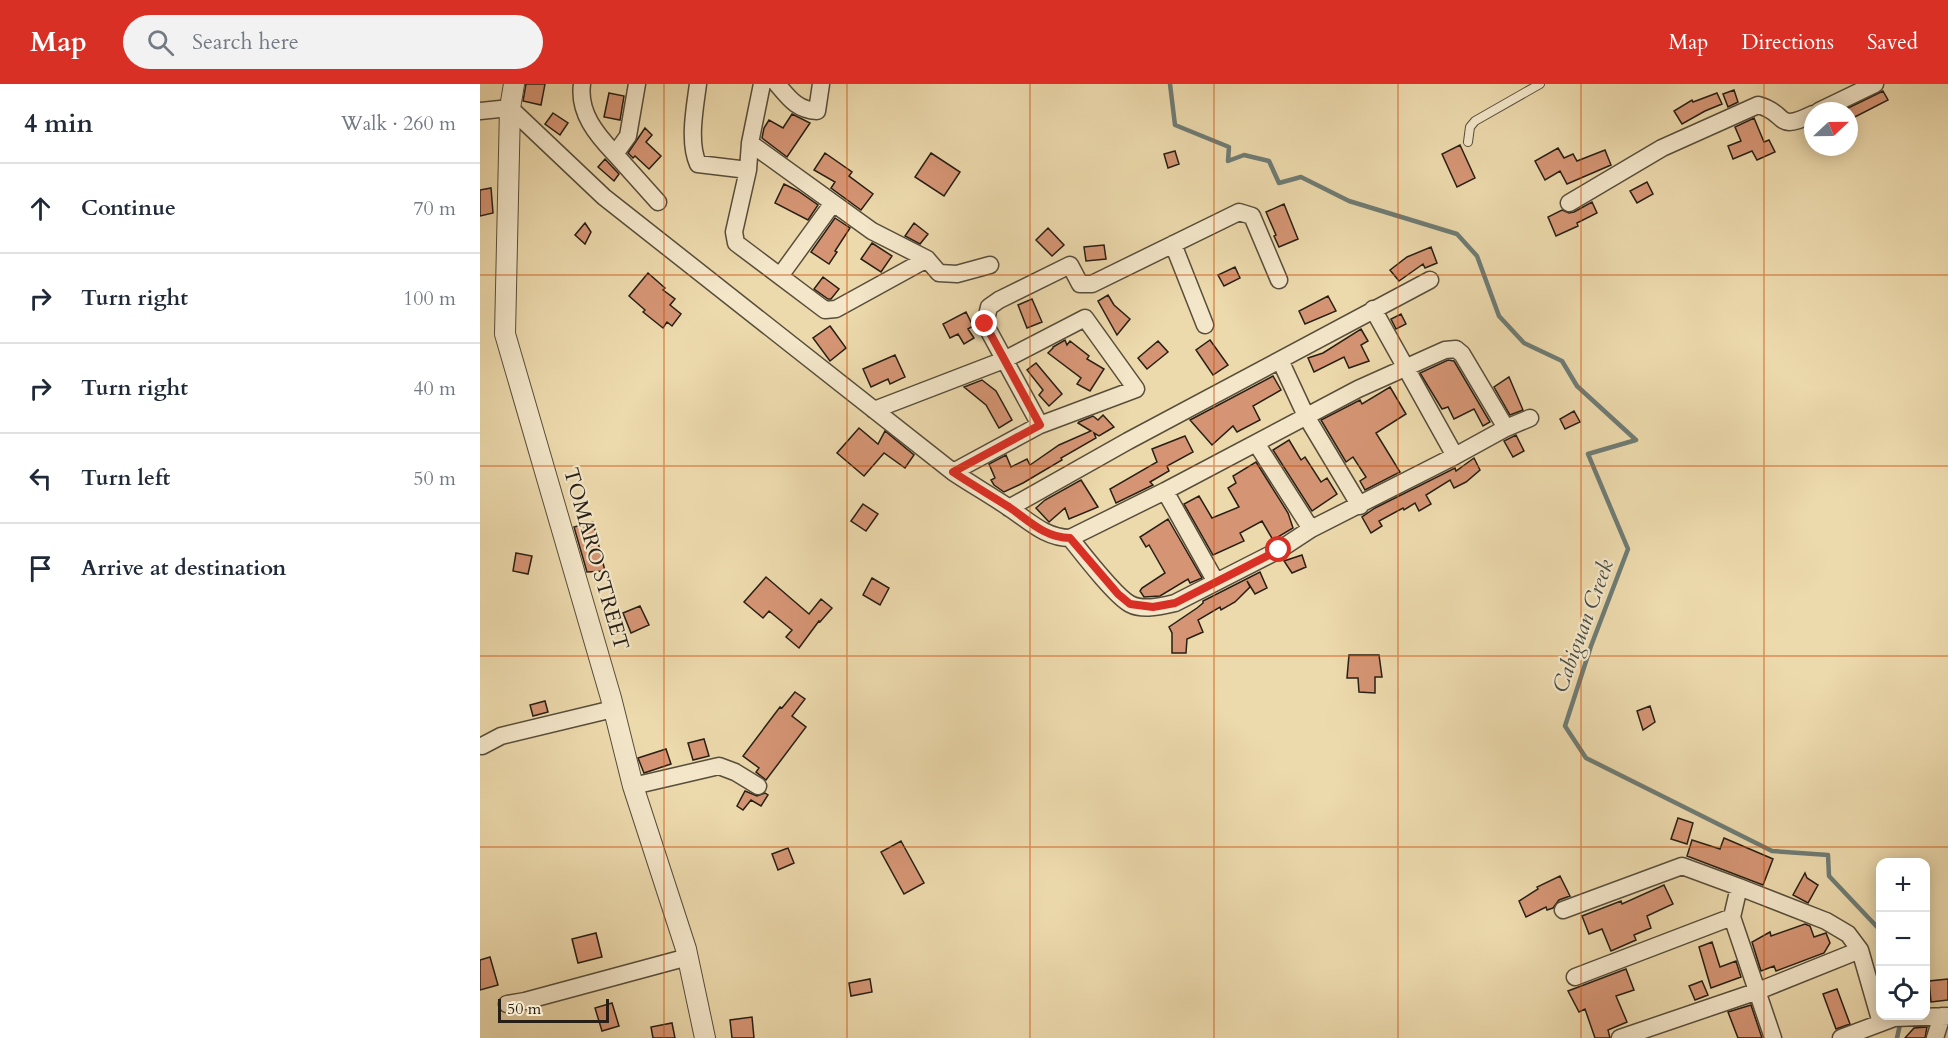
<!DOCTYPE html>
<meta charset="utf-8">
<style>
body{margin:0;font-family:Cardo,serif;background:#f2f2f3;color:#1f2937}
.controls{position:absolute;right:18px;bottom:18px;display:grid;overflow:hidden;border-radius:12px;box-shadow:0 3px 15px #0003}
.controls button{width:54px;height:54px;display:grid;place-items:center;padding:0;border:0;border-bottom:2px solid #e0e1e3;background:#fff;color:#1f2937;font:30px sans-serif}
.compass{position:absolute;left:1324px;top:18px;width:54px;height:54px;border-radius:50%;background:#fff;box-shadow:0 3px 15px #0003;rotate:68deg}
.scale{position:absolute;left:18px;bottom:15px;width:111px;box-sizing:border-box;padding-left:6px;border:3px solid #271f15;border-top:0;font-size:16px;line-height:21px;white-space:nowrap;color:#271f15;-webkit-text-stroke:4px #f3e6c9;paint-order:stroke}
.stop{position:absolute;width:18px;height:18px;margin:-14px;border:4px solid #d93025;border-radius:50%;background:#fff}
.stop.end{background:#d93025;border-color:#fff;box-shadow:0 2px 6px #0008}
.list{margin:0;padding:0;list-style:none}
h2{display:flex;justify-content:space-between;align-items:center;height:78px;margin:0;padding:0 24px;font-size:26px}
h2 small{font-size:20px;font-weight:400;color:#747a83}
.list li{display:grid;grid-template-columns:39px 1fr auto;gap:18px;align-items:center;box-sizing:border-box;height:90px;padding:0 24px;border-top:2px solid #e0e1e3}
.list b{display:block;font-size:22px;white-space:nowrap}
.list em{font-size:20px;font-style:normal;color:#747a83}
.icon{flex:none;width:33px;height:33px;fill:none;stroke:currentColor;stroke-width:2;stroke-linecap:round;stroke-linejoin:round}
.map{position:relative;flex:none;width:1468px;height:954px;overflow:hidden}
header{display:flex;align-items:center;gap:36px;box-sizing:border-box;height:84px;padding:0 30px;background:#d93025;color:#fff}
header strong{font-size:28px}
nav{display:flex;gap:33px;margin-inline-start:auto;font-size:21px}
.search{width:420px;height:54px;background:#f2f2f3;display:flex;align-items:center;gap:15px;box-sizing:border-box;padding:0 21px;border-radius:33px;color:#747a83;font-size:22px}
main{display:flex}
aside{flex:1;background:#fff}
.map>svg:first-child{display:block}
</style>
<header>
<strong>Map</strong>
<div class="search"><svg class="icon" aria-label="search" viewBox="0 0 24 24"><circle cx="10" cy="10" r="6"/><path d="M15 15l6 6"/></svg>Search here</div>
<nav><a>Map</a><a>Directions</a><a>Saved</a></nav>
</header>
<main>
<aside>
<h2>4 min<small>Walk · 260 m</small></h2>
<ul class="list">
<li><svg class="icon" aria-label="ahead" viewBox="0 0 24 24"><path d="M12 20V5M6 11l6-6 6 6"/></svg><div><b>Continue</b></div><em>70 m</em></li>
<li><svg class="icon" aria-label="right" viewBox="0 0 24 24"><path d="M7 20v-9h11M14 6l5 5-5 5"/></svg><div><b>Turn right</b></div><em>100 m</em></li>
<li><svg class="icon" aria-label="right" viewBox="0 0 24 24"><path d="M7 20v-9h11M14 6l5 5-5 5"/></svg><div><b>Turn right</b></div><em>40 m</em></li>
<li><svg class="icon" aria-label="left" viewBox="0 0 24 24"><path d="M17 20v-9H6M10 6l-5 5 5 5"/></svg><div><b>Turn left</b></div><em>50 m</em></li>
<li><svg class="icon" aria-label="arrive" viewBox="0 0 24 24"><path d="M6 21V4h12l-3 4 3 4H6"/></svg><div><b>Arrive at destination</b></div></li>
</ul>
</aside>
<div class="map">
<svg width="1468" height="954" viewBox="0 0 1468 954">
<rect width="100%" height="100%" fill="#ecd9ac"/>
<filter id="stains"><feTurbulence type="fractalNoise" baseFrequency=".00333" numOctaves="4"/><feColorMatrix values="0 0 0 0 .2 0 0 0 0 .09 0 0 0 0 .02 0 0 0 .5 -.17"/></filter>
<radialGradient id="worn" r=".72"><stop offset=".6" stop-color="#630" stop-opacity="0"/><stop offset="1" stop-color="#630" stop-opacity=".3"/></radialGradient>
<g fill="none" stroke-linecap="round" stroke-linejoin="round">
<path stroke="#6e7b74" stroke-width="4.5" d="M 690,0 L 695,41 L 749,63 L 748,77 L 764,71 L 789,77 L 799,99 L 821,93 L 869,117 L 977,150 L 997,172 L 1019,232 L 1044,259 L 1082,277 L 1097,302 L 1156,356 L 1108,370 L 1148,465 L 1111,562 L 1085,642 L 1106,674 L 1292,767 L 1348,771 L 1349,792 L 1400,846
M 1417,954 L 1421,936"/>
</g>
<path fill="#d59574" stroke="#271f15" stroke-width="1.5" d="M 46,0 L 65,0 L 61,21 L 43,17 Z
M 1254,6 L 1258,18 L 1248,23 L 1243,10 Z
M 1403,7 L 1408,16 L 1369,36 L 1369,27 L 1364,26 Z
M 129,9 L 144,12 L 140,36 L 124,33 Z
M 1237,9 L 1242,20 L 1225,27 L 1202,40 L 1194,27 L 1212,16 L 1213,18 Z
M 73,29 L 88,39 L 80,51 L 65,40 Z
M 312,30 L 330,39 L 307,73 L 282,54 L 284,44 L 289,36 L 303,44 Z
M 1274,34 L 1284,58 L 1289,56 L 1295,68 L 1277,76 L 1272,67 L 1253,75 L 1248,62 L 1261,57 L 1255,43 Z
M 165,44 L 172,51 L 166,58 L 181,72 L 169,85 L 155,72 L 153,74 L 148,69 Z
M 980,61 L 995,94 L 977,103 L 962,70 Z
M 1078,64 L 1084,74 L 1093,70 L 1097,77 L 1125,66 L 1131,81 L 1087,100 L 1080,87 L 1065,96 L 1055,77 Z
M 695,67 L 699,80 L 688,84 L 684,70 Z
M 345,69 L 372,88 L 369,92 L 393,110 L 381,126 L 351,104 L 355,98 L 334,86 Z
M 451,69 L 480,88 L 464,112 L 435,93 Z
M 125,75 L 139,90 L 134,97 L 118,83 Z
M 1167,98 L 1173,110 L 1157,119 L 1150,107 Z
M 304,100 L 318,107 L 338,121 L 328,136 L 295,119 Z
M 11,104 L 13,129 L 0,132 L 0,106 Z
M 1112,118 L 1117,129 L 1097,139 L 1098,142 L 1076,152 L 1068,133 L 1082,126 L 1089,129 L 1094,128 Z
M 804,120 L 818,155 L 799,163 L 794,152 L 796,151 L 786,128 Z
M 355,134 L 370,144 L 355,167 L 357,168 L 349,180 L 331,168 Z
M 105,139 L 111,148 L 105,160 L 95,151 Z
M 434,139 L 448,150 L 440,160 L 425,152 Z
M 568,144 L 584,161 L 572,172 L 556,156 Z
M 392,159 L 412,172 L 401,188 L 381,175 Z
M 624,161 L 626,175 L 606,177 L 604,163 Z
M 951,163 L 957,179 L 945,184 L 943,180 L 919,197 L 910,186 L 927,173 Z
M 755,183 L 760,194 L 744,202 L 738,191 Z
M 168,189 L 185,204 L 183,206 L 195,215 L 190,221 L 201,230 L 192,242 L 187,238 L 183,244 L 163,228 L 165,226 L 149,212 Z
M 343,193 L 359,205 L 351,215 L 348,215 L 334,205 Z
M 628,211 L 634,221 L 650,235 L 637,251 L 618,217 Z
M 848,212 L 856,227 L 825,240 L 819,227 Z
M 552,215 L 562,238 L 547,244 L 538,221 Z
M 486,228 L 493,242 L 488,245 L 494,254 L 484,260 L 478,250 L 470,254 L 463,240 Z
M 921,230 L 926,240 L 916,245 L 911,235 Z
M 350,242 L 366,264 L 350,277 L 333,254 Z
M 881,245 L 888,257 L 881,261 L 889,277 L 869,284 L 864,273 L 834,288 L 828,274 L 843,269 Z
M 585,256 L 587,261 L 590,257 L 609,272 L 607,275 L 624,285 L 610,307 L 597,300 L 601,294 L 568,269 L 573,264 L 573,263 Z
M 730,256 L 748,281 L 733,291 L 716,266 Z
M 678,257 L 688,268 L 667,285 L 658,274 Z
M 415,271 L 425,293 L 410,300 L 408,295 L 391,303 L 383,285 Z
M 968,276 L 974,277 L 1010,338 L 1003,342 L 994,325 L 974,335 L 968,323 L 962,325 L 940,289 Z
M 556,279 L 582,310 L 569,322 L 559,311 L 563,306 L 547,286 Z
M 793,292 L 801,306 L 773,322 L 780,336 L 757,348 L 753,342 L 732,361 L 710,336 Z
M 1029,293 L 1043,326 L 1030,331 L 1014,303 Z
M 502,296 L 516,307 L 532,336 L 519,344 L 506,321 L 484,303 Z
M 910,303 L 926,330 L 896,349 L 920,388 L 885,406 L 880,397 L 886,393 L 873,373 L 866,378 L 841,336 L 880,316 L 882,320 Z
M 1094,327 L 1100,338 L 1085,345 L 1080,335 Z
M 623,331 L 634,343 L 619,352 L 614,349 L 616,354 L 581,374 L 582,376 L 543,399 L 524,408 L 514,401 L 511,396 L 515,394 L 509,380 L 526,371 L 531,383 L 547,375 L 550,381 L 579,361 L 611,347 L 598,339 L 599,338 L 613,332 L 618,336 Z
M 379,344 L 398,360 L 405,347 L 434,371 L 425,384 L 404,369 L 384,392 L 357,369 Z
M 1036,351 L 1044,367 L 1033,373 L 1024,357 Z
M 705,352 L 713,368 L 687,382 L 689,387 L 670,398 L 673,401 L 636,419 L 630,405 L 677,378 L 672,365 Z
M 809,356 L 821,376 L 825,373 L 841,398 L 847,394 L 857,410 L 832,427 L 793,366 Z
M 994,374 L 1000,386 L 986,398 L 974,404 L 970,396 L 946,411 L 951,420 L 939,427 L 935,419 L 924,426 L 923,424 L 899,437 L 902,442 L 891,449 L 882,433 L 895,424 L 975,384 L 976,387 Z
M 776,378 L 808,429 L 813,444 L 793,456 L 782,437 L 760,449 L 764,457 L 733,471 L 704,420 L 719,412 L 732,434 L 759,423 L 748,404 L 756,399 L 753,392 Z
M 601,396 L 618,423 L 589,435 L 585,424 L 569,438 L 556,424 L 565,416 Z
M 383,420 L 398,430 L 386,447 L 371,437 Z
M 688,435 L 722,494 L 710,499 L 708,495 L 680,512 L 664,513 L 660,507 L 662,504 L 685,489 L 669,461 L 666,463 L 660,453 Z
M 113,438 L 125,487 L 107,488 L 94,443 Z
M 36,469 L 52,472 L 48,490 L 33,487 Z
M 822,471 L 826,483 L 812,489 L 804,477 Z
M 780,488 L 787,504 L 775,510 L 767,497 L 770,503 L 755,518 L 741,526 L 740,523 L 718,536 L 723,548 L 707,555 L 706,569 L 692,569 L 692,549 L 689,543 L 717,524 L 723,519 L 723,517 Z
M 286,493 L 329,530 L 341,515 L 352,524 L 340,538 L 339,537 L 319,564 L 306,553 L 312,546 L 289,527 L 283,534 L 264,518 Z
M 392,494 L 409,504 L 400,521 L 383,511 Z
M 160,522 L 169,541 L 151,549 L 143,529 Z
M 869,571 L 899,571 L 902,593 L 895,593 L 895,609 L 879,608 L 878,594 L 867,594 Z
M 315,608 L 325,615 L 312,632 L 326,643 L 286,696 L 276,688 L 279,684 L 263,672 L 300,623 L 302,624 Z
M 65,617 L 68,628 L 53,632 L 50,621 Z
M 1170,622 L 1175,638 L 1163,646 L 1157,627 Z
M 224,655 L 229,672 L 213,676 L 208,659 Z
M 186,665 L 191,680 L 164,689 L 158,674 Z
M 265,707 L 277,712 L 285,709 L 288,711 L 281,722 L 271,716 L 263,726 L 257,722 Z
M 1198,734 L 1213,739 L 1207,760 L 1191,755 Z
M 1244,754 L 1293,775 L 1283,801 L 1207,772 L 1212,756 L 1240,765 Z
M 421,757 L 444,799 L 424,810 L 401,768 Z
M 308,764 L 314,779 L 298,786 L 292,770 Z
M 1325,789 L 1327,794 L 1338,801 L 1328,819 L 1313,811 Z
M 1080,792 L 1090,812 L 1079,816 L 1073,824 L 1067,826 L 1066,823 L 1046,833 L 1039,817 L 1058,805 L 1057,803 Z
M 1184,801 L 1193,820 L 1167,832 L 1171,844 L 1154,851 L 1156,856 L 1131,867 L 1122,845 L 1109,850 L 1102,832 L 1141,817 L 1142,820 Z
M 1325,840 L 1330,842 L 1334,853 L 1346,849 L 1350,859 L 1344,869 L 1296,887 L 1294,882 L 1281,887 L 1272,858 L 1290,848 L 1291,852 Z
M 116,849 L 122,873 L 98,879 L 92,855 Z
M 1232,858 L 1240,883 L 1256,877 L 1261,893 L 1231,904 L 1219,863 Z
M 10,873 L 18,901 L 0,906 L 0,876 Z
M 1146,885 L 1154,906 L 1136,912 L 1147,938 L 1128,946 L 1130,954 L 1115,954 L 1105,925 L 1099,928 L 1088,907 Z
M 390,895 L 392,908 L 371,912 L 369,899 Z
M 1468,895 L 1468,916 L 1451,918 L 1449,897 Z
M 1222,897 L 1228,911 L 1215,916 L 1209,902 Z
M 1357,905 L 1370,940 L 1356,945 L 1343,910 Z
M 132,919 L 139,942 L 122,947 L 115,924 Z
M 1271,921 L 1282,954 L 1258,954 L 1248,928 Z
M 272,933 L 274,954 L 252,954 L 250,936 Z
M 192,939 L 195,954 L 173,954 L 171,943 Z
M 1447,943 L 1445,954 L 1425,954 L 1434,944 Z"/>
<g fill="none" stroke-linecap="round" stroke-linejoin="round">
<defs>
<path id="service" d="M 988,58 L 990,43 L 995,37 L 1060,0"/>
<path id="minor" d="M 102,0 C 98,29 117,51 135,70
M 157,0 L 148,52 L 135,70 L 178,118
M 218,0 C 215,23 208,58 218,80 L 268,86
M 282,0 L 270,59 L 268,86 L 254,148 L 256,159 L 345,226 L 356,225 L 447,175
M 297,0 C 309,14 317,26 337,27 L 341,0
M 0,27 L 30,24 L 124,113 L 473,388 C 491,400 510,411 528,423 C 548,436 565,454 590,454 L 685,407 L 878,305 L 965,266 L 976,265 L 982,270 L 1026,344
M 1339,27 L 1395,0
M 270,59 L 392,147 L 447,175 L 459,189 L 477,190 L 510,181
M 1089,119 L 1182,64 L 1278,21 C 1309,29 1294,49 1333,30
M 693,160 L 725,241
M 300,192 L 353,119
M 800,276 L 826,332 L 880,422
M 394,326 L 524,276 L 605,234 L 656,305 L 560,341 L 473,388
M 560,341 L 505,240 L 509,223 L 519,216 L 590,181 L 600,200 L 612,200 L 759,128 L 772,132 L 799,196
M 776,359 L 831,445
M 975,372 L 1026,344 L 1050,334
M 685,407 L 736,498
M 529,424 L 648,357 L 950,196
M 590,454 C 602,469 635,512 650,520 C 663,527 682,522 695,519 L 799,466 L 831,445 L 975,372 L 893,225
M 2,662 L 21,652 L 133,625
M 153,702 L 239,682 L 255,688 L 278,702
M 1083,826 L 1202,782 L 1259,803
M 1095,893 L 1252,833
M 27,920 L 45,917 L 208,873
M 1140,954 L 1278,907 L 1380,866
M 1293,954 L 1252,833 L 1259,803 L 1346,837 L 1368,850 L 1380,866 L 1401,939
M 1361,954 L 1414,934 L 1468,932
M 1455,954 L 1462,932"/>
<path id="tertiary" d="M 34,0 L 30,24 L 25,250 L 131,614 L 153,702 L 206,865 L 225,954"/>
</defs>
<use href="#service" stroke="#584e3b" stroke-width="10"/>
<use href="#minor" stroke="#584e3b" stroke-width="19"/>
<use href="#tertiary" stroke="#584e3b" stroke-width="22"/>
<use href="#service" stroke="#f3e6c9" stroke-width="8"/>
<use href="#minor" stroke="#f3e6c9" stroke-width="16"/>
<use href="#tertiary" stroke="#f3e6c9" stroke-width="20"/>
</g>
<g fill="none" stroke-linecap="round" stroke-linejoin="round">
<path stroke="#d93025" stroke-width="8" d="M 505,240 L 560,341 L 473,388 C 491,400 510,411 529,423 C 548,436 565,454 590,454 L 638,510 L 650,520 L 673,523 L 695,519 L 799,466"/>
</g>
<path fill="none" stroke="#cb500d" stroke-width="1.5" stroke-opacity="0.55" d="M 184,0 L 184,954M 367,0 L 367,954M 550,0 L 550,954M 734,0 L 734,954M 918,0 L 918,954M 1101,0 L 1101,954M 1284,0 L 1284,954M 0,191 L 1468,191M 0,382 L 1468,382M 0,572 L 1468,572M 0,763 L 1468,763"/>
<g text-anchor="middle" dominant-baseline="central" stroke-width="4.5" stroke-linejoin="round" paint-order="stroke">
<g font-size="21" fill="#271f15" stroke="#f3e6c9">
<text transform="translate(116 475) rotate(74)">TOMARO STREET</text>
</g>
<g font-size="22" font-style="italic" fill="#4a4d45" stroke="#f3e6c9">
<text transform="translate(1103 542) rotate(-70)">Cabiguan Creek</text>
</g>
</g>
<rect width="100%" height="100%" filter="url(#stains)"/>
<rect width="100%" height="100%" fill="url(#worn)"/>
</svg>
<div class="controls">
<button>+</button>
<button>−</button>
<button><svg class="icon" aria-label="locate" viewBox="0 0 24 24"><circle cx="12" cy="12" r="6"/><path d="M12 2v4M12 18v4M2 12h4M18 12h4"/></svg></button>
</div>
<svg class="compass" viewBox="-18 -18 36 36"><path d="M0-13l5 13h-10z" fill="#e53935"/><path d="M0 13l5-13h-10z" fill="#747a83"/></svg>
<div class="scale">50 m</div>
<div class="stop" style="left:799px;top:466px"></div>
<div class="stop end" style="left:505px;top:240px"></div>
</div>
</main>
